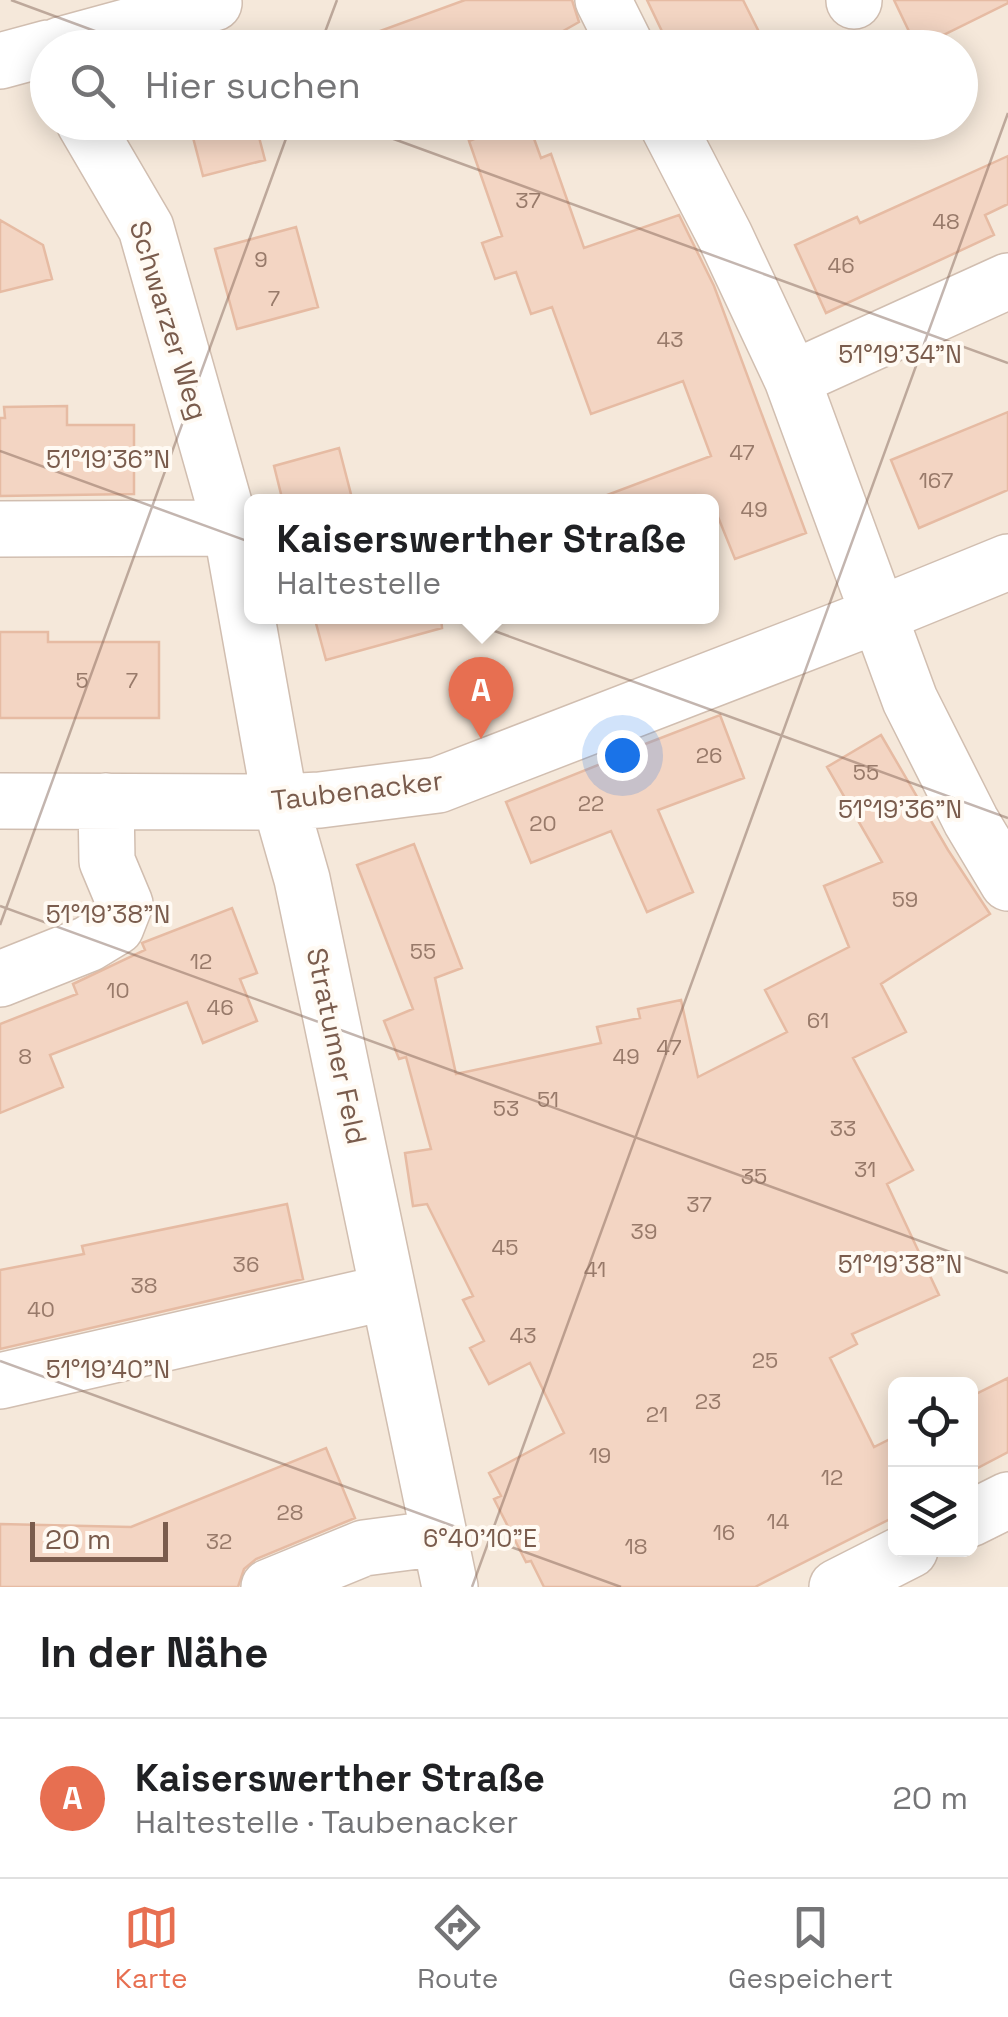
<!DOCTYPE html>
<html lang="de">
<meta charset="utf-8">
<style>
body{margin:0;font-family:"Space Grotesk",sans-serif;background:#f6f6f6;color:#202124}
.controls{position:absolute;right:30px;bottom:30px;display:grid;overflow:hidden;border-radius:15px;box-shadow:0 5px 25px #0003}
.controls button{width:90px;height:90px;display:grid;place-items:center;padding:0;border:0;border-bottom:2px solid #e0e0e0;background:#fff;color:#202124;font:50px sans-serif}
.scale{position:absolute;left:30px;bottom:25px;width:138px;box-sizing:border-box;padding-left:10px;border:5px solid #7a5c4d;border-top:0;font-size:28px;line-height:35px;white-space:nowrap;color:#7a5c4d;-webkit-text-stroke:8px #fffaf3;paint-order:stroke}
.you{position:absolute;left:622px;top:755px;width:35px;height:35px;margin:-25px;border:8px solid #fff;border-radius:50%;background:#1a73e8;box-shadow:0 0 0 15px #1a73e833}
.badge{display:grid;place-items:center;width:65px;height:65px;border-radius:50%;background:#e76f51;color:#fff;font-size:32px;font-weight:700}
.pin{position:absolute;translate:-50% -82px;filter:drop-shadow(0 2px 5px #0008)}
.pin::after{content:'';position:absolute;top:52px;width:35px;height:30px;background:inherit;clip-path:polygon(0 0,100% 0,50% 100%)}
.popup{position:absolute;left:244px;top:494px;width:475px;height:130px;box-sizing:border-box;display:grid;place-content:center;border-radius:15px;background:#fff;filter:drop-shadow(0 2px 8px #0005);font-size:32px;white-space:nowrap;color:#757577}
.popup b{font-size:38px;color:#202124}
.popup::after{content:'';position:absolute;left:50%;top:100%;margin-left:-20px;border:20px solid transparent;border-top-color:#fff}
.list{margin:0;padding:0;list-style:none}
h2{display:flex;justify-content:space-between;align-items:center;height:130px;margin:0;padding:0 40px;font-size:42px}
h2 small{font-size:32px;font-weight:400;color:#757577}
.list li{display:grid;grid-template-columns:65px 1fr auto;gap:30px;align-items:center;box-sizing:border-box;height:160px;padding:0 40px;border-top:2px solid #e0e0e0}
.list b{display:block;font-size:38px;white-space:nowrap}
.list p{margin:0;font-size:32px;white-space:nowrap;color:#757577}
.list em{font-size:32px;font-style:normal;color:#757577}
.icon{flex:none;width:55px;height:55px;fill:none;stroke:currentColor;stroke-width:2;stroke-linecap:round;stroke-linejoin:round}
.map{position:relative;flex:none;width:1008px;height:1587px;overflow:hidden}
.search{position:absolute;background:#fff;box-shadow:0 5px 25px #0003;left:30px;right:30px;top:30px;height:110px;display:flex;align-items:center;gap:25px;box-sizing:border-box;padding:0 35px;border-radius:55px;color:#757577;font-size:38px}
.sheet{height:290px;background:#fff}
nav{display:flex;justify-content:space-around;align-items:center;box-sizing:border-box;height:140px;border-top:2px solid #e0e0e0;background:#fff;font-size:28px;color:#757577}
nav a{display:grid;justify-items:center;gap:5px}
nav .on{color:#e76f51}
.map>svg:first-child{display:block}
</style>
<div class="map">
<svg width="1008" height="1587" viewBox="0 0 1008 1587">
<rect width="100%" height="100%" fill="#fdf6ec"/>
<path fill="#f5e8da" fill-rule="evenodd" d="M 0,0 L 1008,0 L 1008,1587 L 0,1587 ZM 48,48 L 960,48 L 960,122 L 48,122 ZM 251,502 L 711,502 L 711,616 L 251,616 ZM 896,1384 L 970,1384 L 970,1550 L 896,1550 Z"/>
<path fill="#f3d5c3" stroke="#e6bba3" stroke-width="2.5" d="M 465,0 L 572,0 L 579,22 L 533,48 L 348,48 L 347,43 Z
M 647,0 L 743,0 L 760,34 L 733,48 L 670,48 Z
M 894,0 L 1008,0 L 1008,3 L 917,48 Z
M 189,122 L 255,122 L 265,160 L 203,176 Z
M 518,122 L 528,122 L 541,158 L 551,154 L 584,248 L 679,215 L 714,286 L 806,533 L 735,559 L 712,502 L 600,502 L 599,498 L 711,456 L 683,381 L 591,414 L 552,307 L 531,314 L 516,272 L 495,279 L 482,243 L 502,236 L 469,141 Z
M 1008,156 L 1008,204 L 985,215 L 994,235 L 826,313 L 795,245 L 857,217 L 860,223 Z
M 0,220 L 43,245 L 52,279 L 0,292 Z
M 296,227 L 318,307 L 237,329 L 215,249 Z
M 67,406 L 67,425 L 134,425 L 134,494 L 0,496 L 0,418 L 5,418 L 4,407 Z
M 1008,412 L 1008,490 L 919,528 L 891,460 Z
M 339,448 L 353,502 L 283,502 L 274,466 Z
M 314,616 L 441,616 L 442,628 L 326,660 Z
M 0,632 L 48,632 L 48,642 L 159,642 L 159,718 L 0,718 Z
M 720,715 L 744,778 L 658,810 L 693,892 L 647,912 L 611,831 L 531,863 L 506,802 L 628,753 L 627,751 Z
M 881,735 L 948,850 L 990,914 L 881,984 L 906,1032 L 853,1058 L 913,1170 L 887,1184 L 939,1295 L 852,1334 L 857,1344 L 830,1358 L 874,1447 L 896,1436 L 896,1516 L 755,1587 L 544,1587 L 531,1561 L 526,1562 L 494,1499 L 501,1496 L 489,1473 L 564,1433 L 530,1363 L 489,1384 L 470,1348 L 484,1341 L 463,1300 L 473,1296 L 427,1204 L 413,1206 L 405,1153 L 431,1149 L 406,1057 L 399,1059 L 384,1021 L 413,1009 L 357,865 L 414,844 L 462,968 L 435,978 L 456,1074 L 601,1043 L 597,1027 L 640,1018 L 638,1009 L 681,1000 L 698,1077 L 787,1032 L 765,990 L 849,947 L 824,886 L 882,862 L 827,767 Z
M 232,908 L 257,973 L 240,979 L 257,1021 L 203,1043 L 187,1002 L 50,1055 L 63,1087 L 0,1113 L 0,1024 L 77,994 L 73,984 L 145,950 L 142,943 Z
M 287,1204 L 303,1279 L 0,1349 L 0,1270 L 84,1254 L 82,1246 Z
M 1008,1378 L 1008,1452 L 970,1472 L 970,1397 Z
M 326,1448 L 355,1518 L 256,1559 L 244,1569 L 238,1587 L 0,1587 L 0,1524 L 131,1527 Z"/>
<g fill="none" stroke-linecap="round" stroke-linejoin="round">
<defs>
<path id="minor" d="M 603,0 L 627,48
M 854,0 L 854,1
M 60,45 L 214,3
M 0,61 L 48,48
M 84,122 L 146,228 L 231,528 L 280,802 L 302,879 L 450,1587
M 666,122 L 725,236 L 792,379 L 910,700 L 971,821 L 1008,883
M 792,379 L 1008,281
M 0,529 L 231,528
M 0,801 L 280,802 L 320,800 L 438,785 L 878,615 L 1008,562
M 0,979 L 88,944 L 116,927 L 125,904 L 107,861 L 106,801
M 0,1381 L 388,1292
M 970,1519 L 1008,1500
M 269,1587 L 364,1548 L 440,1538
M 837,1587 L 910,1550"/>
</defs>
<use href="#minor" stroke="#d1beb0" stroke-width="58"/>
<use href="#minor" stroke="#fff" stroke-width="55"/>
</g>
<path fill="none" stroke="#7a5c4d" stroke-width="2.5" stroke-opacity="0.45" d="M 11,0 L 141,48M 319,48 L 337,0M 347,122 L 1008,363M 0,451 L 1008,818M 0,906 L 1008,1273M 0,925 L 292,122M 0,1361 L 621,1587M 472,1587 L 1008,113"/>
<g text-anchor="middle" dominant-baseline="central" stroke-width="8" stroke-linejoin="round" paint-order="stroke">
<g font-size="22" fill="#987a6a">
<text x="528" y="200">37</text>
<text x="946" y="221">48</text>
<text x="261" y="259">9</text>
<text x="841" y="265">46</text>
<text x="274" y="298">7</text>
<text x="670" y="339">43</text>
<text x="742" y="452">47</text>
<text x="936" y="480">167</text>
<text x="754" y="509">49</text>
<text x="82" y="680">5</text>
<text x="132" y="680">7</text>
<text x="709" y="755">26</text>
<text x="866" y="772">55</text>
<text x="591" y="803">22</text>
<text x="543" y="823">20</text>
<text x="905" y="899">59</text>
<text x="423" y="951">55</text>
<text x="201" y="961">12</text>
<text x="118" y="990">10</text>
<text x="220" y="1007">46</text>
<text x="818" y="1020">61</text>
<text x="669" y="1047">47</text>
<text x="25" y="1056">8</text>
<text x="626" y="1056">49</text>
<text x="548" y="1099">51</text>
<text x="506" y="1108">53</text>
<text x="843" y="1128">33</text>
<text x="865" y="1169">31</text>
<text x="754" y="1176">35</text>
<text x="699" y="1204">37</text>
<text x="644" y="1231">39</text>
<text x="505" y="1247">45</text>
<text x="246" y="1264">36</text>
<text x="595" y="1269">41</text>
<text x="144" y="1285">38</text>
<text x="41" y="1309">40</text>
<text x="523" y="1335">43</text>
<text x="765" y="1360">25</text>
<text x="708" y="1401">23</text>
<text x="657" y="1414">21</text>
<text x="600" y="1455">19</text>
<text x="832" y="1477">12</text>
<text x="290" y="1512">28</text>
<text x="778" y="1521">14</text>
<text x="724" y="1532">16</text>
<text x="219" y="1541">32</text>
<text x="636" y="1546">18</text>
</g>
<g font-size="28" fill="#7a5c4d" stroke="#fffaf3">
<text transform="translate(169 320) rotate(73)">Schwarzer Weg</text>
<text transform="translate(357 790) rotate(-7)">Taubenacker</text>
<text transform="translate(337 1046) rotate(78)">Stratumer Feld</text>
</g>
</g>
<g font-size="25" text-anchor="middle" fill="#7a5c4d" stroke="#fffaf3" stroke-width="8" stroke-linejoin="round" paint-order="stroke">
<text x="900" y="363">51°19'34"N</text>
<text x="108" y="468">51°19'36"N</text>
<text x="900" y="818">51°19'36"N</text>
<text x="108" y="923">51°19'38"N</text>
<text x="900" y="1273">51°19'38"N</text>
<text x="108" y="1378">51°19'40"N</text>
<text x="480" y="1547">6°40'10"E</text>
</g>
</svg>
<div class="controls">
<button><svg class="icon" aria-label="locate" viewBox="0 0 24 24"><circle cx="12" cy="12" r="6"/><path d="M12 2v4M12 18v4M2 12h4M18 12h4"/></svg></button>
<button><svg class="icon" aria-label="layers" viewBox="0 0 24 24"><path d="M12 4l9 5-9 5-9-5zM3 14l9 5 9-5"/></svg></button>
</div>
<div class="scale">20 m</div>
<div class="you"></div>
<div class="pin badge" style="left:481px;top:739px">A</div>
<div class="popup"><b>Kaiserswerther Straße</b>Haltestelle</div>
<div class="search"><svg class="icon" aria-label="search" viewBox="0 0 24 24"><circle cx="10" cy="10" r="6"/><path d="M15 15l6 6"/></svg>Hier suchen</div>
</div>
<section class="sheet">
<h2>In der Nähe<small></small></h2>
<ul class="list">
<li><span class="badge">A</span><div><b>Kaiserswerther Straße</b><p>Haltestelle · Taubenacker</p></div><em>20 m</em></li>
</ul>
</section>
<nav>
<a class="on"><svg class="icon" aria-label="map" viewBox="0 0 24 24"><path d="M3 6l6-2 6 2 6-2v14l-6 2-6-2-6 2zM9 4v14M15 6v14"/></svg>Karte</a>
<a><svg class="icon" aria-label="directions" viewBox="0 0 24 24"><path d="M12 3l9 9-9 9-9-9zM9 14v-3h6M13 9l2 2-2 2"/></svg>Route</a>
<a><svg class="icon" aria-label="saved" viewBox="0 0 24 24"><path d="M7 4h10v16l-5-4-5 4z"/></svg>Gespeichert</a>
</nav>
